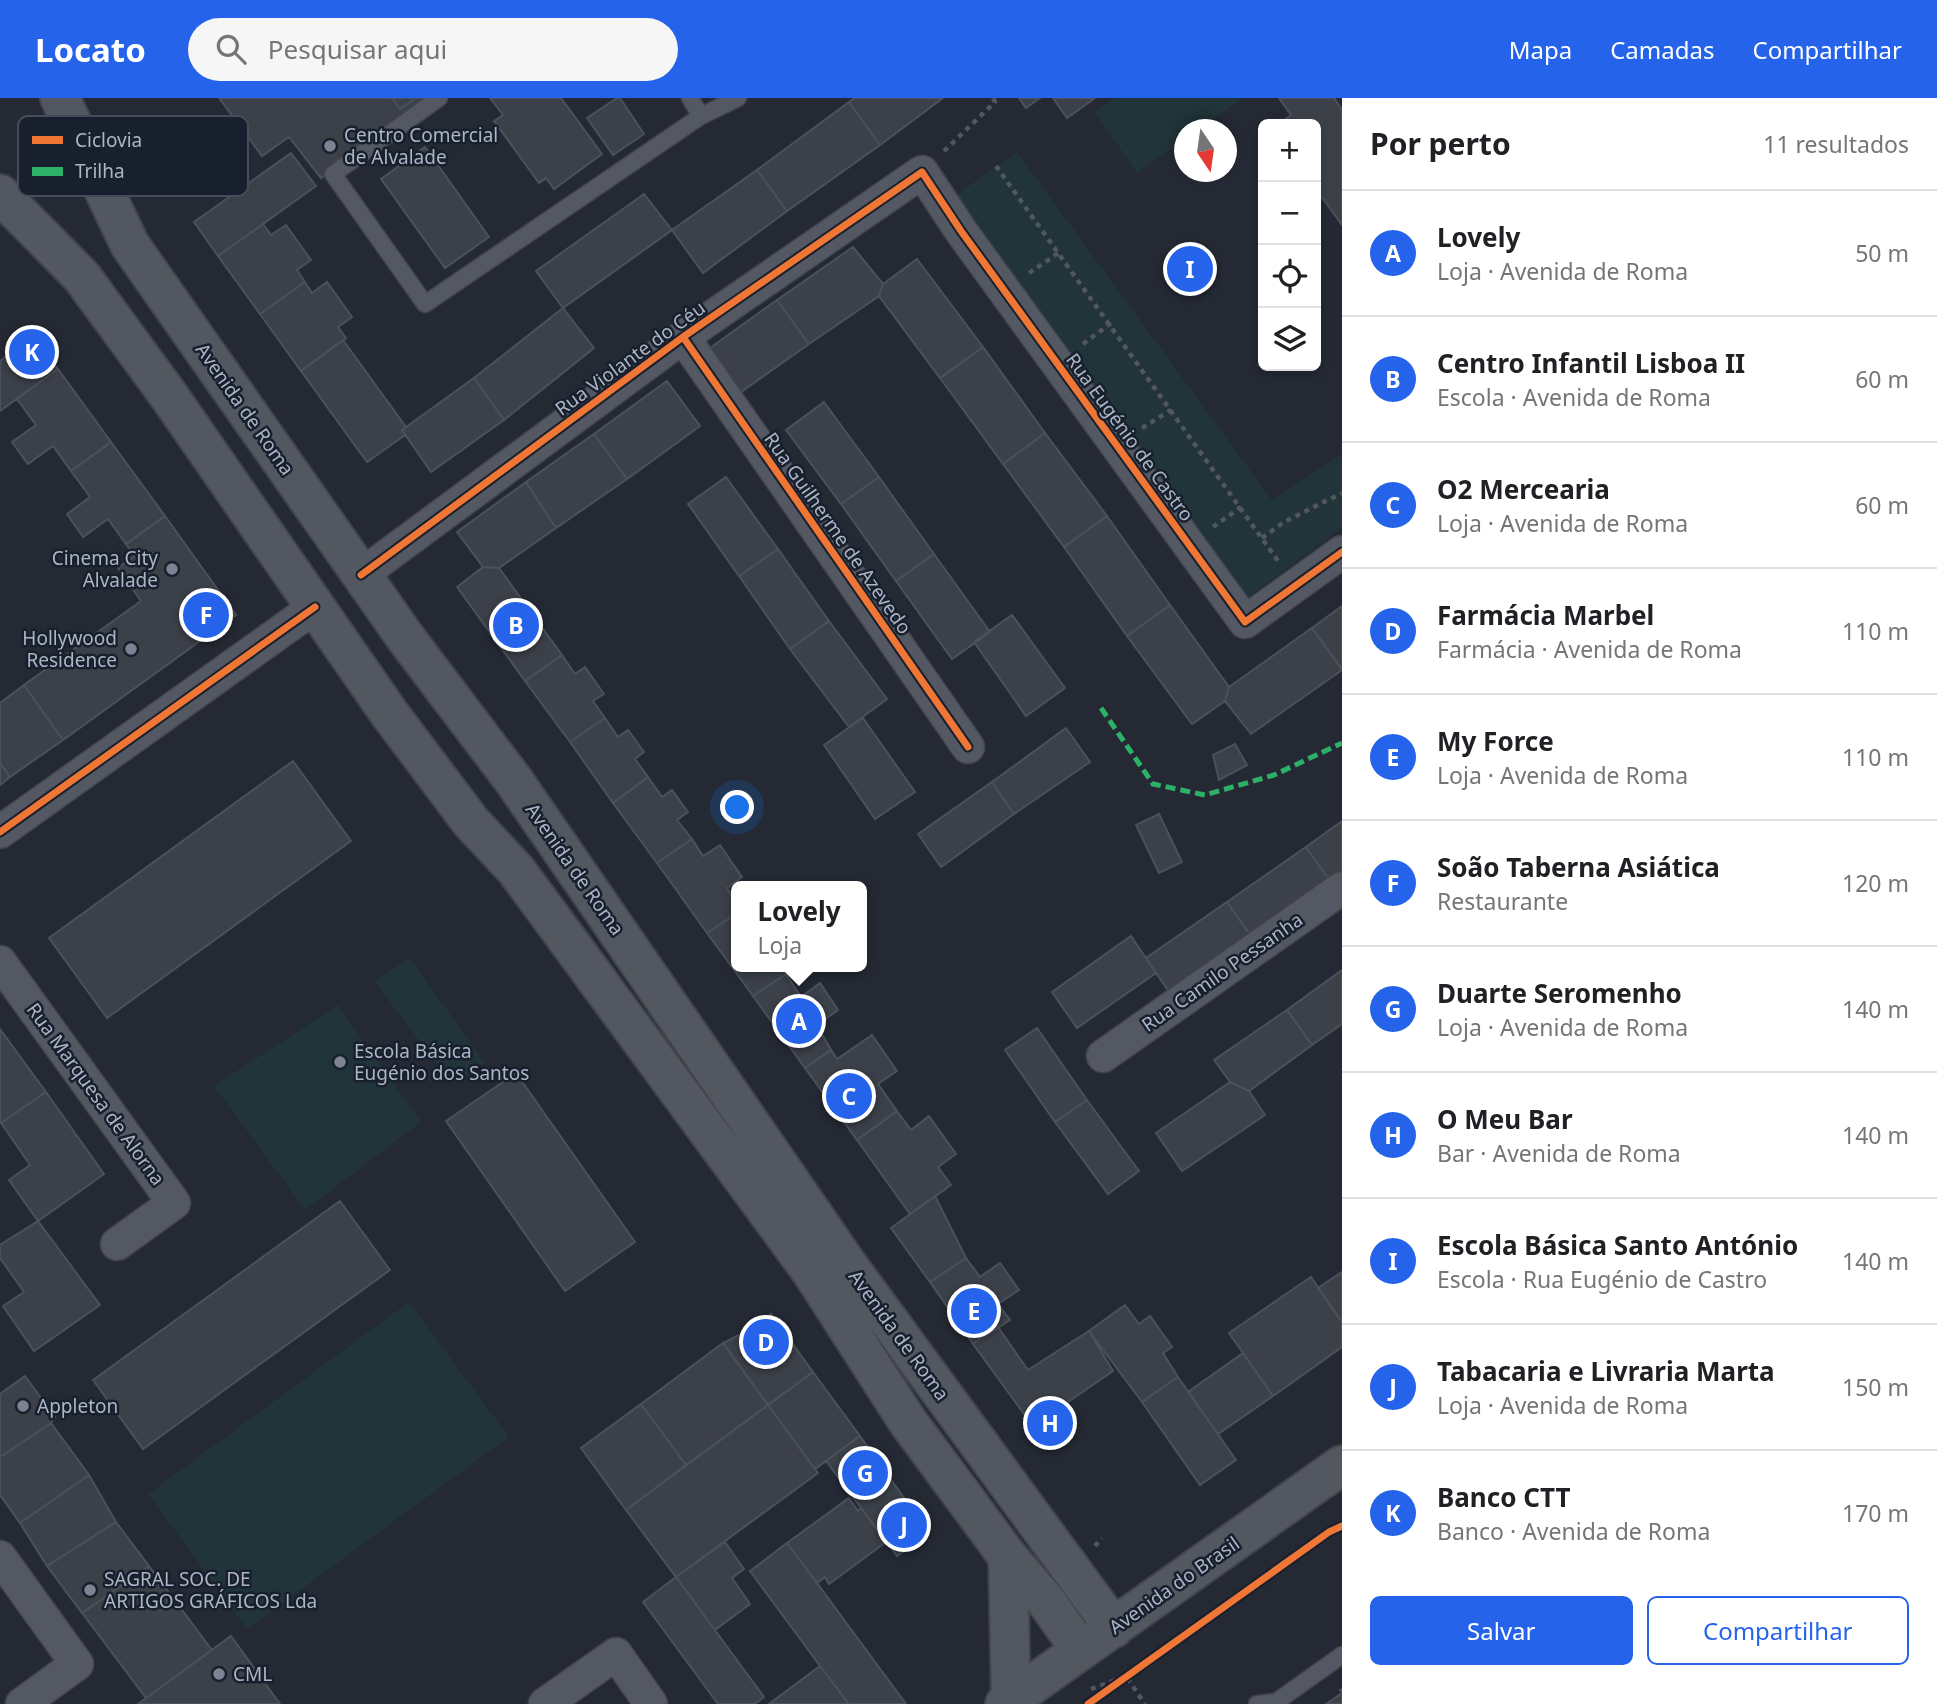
<!DOCTYPE html>
<html lang="pt">
<meta charset="utf-8">
<style>
body{margin:0;font-family:"Noto Sans",sans-serif;background:#f6f6f6;color:#202124}
.controls{position:absolute;right:21px;top:21px;display:grid;overflow:hidden;border-radius:10px;box-shadow:0 4px 10px #0003}
.controls button{width:63px;height:63px;display:grid;place-items:center;padding:0;border:0;border-bottom:2px solid #e0e0e0;background:#fff;color:#202124;font:35px sans-serif}
.compass{position:absolute;left:1174px;top:21px;width:63px;height:63px;border-radius:50%;background:#fff;box-shadow:0 4px 10px #0003;rotate:167deg}
.you{position:absolute;left:738px;top:710px;width:24px;height:24px;margin:-18px;border:5px solid #fff;border-radius:50%;background:#1a73e8;box-shadow:0 0 0 10px #1a73e833}
.badge{display:grid;place-items:center;width:46px;height:46px;border-radius:50%;background:#2563eb;color:#fff;font-size:23px;font-weight:700}
.pin{position:absolute;translate:-50% -50%;border:4px solid #fff;box-shadow:0 2px 7px #0006}
.popup{position:absolute;left:731px;top:783px;width:136px;height:91px;box-sizing:border-box;display:grid;place-content:center;border-radius:10px;background:#fff;filter:drop-shadow(0 2px 5px #0005);font-size:23px;white-space:nowrap;color:#757577}
.popup b{font-size:26px;color:#202124}
.popup::after{content:'';position:absolute;left:50%;top:100%;margin-left:-14px;border:14px solid transparent;border-top-color:#fff}
.list{margin:0;padding:0;list-style:none}
h2{display:flex;justify-content:space-between;align-items:center;height:91px;margin:0;padding:0 28px;font-size:30px}
h2 small{font-size:23px;font-weight:400;color:#757577}
.list li{display:grid;grid-template-columns:46px 1fr auto;gap:21px;align-items:center;box-sizing:border-box;height:126px;padding:0 28px;border-top:2px solid #e0e0e0}
.list b{display:block;font-size:26px;white-space:nowrap}
.list p{margin:0;font-size:23px;white-space:nowrap;color:#757577}
.list em{font-size:23px;font-style:normal;color:#757577}
.actions{display:flex;gap:14px;padding:21px 28px}
.actions a{flex:1;padding:16px 0;border:2px solid #2563eb;border-radius:10px;text-align:center;font-size:24px;color:#2563eb}
.actions .main{background:#2563eb;color:#fff}
.icon{flex:none;width:38px;height:38px;fill:none;stroke:currentColor;stroke-width:2;stroke-linecap:round;stroke-linejoin:round}
.map{position:relative;flex:none;width:1342px;height:1606px;overflow:hidden}
header{display:flex;align-items:center;gap:42px;box-sizing:border-box;height:98px;padding:0 35px;background:#2563eb;color:#fff}
header strong{font-size:33px}
nav{display:flex;gap:38px;margin-inline-start:auto;font-size:24px}
.search{width:490px;height:63px;background:#f6f6f6;display:flex;align-items:center;gap:18px;box-sizing:border-box;padding:0 24px;border-radius:38px;color:#757577;font-size:26px}
main{display:flex}
aside{flex:1;background:#fff}
.map>svg:first-child{display:block}
</style>
<header>
<strong>Locato</strong>
<div class="search"><svg class="icon" aria-label="search" viewBox="0 0 24 24"><circle cx="10" cy="10" r="6"/><path d="M15 15l6 6"/></svg>Pesquisar aqui</div>
<nav><a>Mapa</a><a>Camadas</a><a>Compartilhar</a></nav>
</header>
<main>
<div class="map">
<svg width="1342" height="1606" viewBox="0 0 1342 1606">
<rect width="100%" height="100%" fill="#242933"/>
<path fill="#213439" d="M 1115,0 L 1244,0 L 1199,31 L 1184,32 L 1184,42 L 1137,75 L 1095,14 Z
M 1017,54 L 1272,402 L 1342,355 L 1342,430 L 1243,503 L 949,102 Z
M 409,859 L 485,965 L 452,986 L 374,883 Z
M 338,907 L 421,1024 L 305,1112 L 214,988 Z
M 409,1204 L 509,1339 L 247,1531 L 148,1396 Z"/>
<path fill="#3c4049" stroke="#4b515b" stroke-width="2" d="M 219,0 L 431,0 L 321,80 L 289,39 L 262,58 Z
M 392,0 L 416,0 L 400,11 Z
M 490,0 L 561,0 L 602,56 L 554,91 L 546,80 L 539,85 L 494,23 L 503,17 Z
M 617,0 L 620,0 L 644,36 L 613,57 L 587,20 Z
M 855,0 L 943,0 L 880,47 L 849,4 Z
M 1019,0 L 1040,0 L 1026,10 Z
M 1053,0 L 1095,0 L 1067,20 Z
M 1279,0 L 1334,0 L 1342,12 L 1342,127 L 1316,91 L 1316,26 L 1279,26 L 1291,17 Z
M 849,4 L 880,47 L 787,113 L 757,72 Z
M 425,49 L 489,139 L 445,170 L 381,81 Z
M 291,55 L 316,88 L 218,158 L 194,124 Z
M 757,72 L 787,113 L 703,175 L 672,132 Z
M 644,96 L 672,132 L 563,210 L 536,173 Z
M 263,126 L 271,137 L 286,127 L 311,162 L 297,172 L 305,184 L 260,216 L 218,158 Z
M 853,149 L 883,186 L 879,198 L 809,246 L 777,202 Z
M 917,161 L 983,249 L 940,280 L 879,198 L 883,186 Z
M 305,184 L 312,195 L 327,184 L 352,219 L 338,229 L 346,240 L 301,273 L 260,216 Z
M 777,202 L 809,246 L 741,294 L 710,250 Z
M 563,210 L 594,250 L 504,322 L 474,280 Z
M 35,238 L 58,271 L 0,313 L 0,263 Z
M 343,242 L 406,329 L 402,332 L 405,337 L 367,364 L 301,273 Z
M 983,249 L 1045,335 L 1003,366 L 940,280 Z
M 58,271 L 111,344 L 71,373 L 53,348 L 28,366 L 12,344 L 36,327 L 17,301 Z
M 474,280 L 504,322 L 431,374 L 402,332 Z
M 667,283 L 700,328 L 627,381 L 594,336 Z
M 824,304 L 879,379 L 841,406 L 786,332 Z
M 1045,335 L 1107,418 L 1064,449 L 1003,366 Z
M 594,336 L 627,381 L 556,430 L 526,384 Z
M 111,344 L 165,418 L 126,446 L 108,421 L 83,439 L 67,416 L 90,399 L 71,373 Z
M 726,379 L 778,451 L 739,478 L 688,406 Z
M 879,379 L 934,456 L 896,483 L 841,406 Z
M 526,384 L 556,430 L 499,470 L 483,469 L 457,434 Z
M 165,418 L 236,517 L 63,642 L 24,587 L 141,503 L 118,470 L 134,458 L 126,446 Z
M 1107,418 L 1170,507 L 1127,538 L 1064,449 Z
M 778,451 L 829,523 L 790,551 L 739,478 Z
M 934,456 L 990,534 L 952,561 L 896,483 Z
M 483,469 L 499,470 L 562,557 L 525,583 L 457,489 Z
M 1170,507 L 1229,589 L 1225,603 L 1192,626 L 1127,538 Z
M 1342,508 L 1342,571 L 1312,530 Z
M 1012,517 L 1065,590 L 1026,618 L 974,544 Z
M 829,523 L 887,601 L 849,629 L 790,551 Z
M 1312,530 L 1342,572 L 1251,636 L 1225,603 L 1229,589 Z
M 562,557 L 575,576 L 585,569 L 604,596 L 593,603 L 605,620 L 570,644 L 525,583 Z
M 24,587 L 63,642 L 10,679 L 0,665 L 0,605 Z
M 605,620 L 618,639 L 628,632 L 644,654 L 635,661 L 648,679 L 613,705 L 570,644 Z
M 863,620 L 915,694 L 875,721 L 824,647 Z
M 1066,630 L 1090,664 L 1014,716 L 992,684 Z
M 1235,646 L 1247,667 L 1219,682 L 1213,657 Z
M 293,663 L 351,743 L 107,920 L 49,840 Z
M 0,665 L 10,679 L 0,687 Z
M 648,679 L 662,699 L 672,692 L 688,714 L 677,722 L 692,741 L 657,765 L 613,705 Z
M 992,684 L 1014,716 L 941,769 L 918,736 Z
M 1159,716 L 1182,764 L 1159,775 L 1136,727 Z
M 1342,723 L 1342,774 L 1330,783 L 1306,749 Z
M 692,741 L 703,758 L 720,747 L 742,779 L 727,790 L 736,806 L 736,816 L 707,835 L 657,765 Z
M 1306,749 L 1330,783 L 1251,838 L 1227,804 Z
M 1227,804 L 1251,838 L 1169,894 L 1146,860 Z
M 736,816 L 736,869 L 780,869 L 786,876 L 753,898 L 707,835 Z
M 1131,838 L 1156,875 L 1077,930 L 1052,894 Z
M 1342,872 L 1342,926 L 1312,947 L 1287,912 Z
M 786,876 L 801,899 L 820,885 L 838,912 L 817,927 L 831,952 L 805,970 L 753,898 Z
M 1287,912 L 1312,947 L 1249,993 L 1230,984 L 1214,962 Z
M 1037,930 L 1087,1002 L 1055,1024 L 1005,952 Z
M 0,931 L 46,994 L 1,1025 L 0,1025 Z
M 872,937 L 897,973 L 878,986 L 897,1013 L 857,1042 L 805,970 L 831,952 L 837,961 Z
M 516,975 L 635,1144 L 565,1193 L 446,1023 Z
M 1230,984 L 1249,993 L 1265,1017 L 1182,1073 L 1156,1035 Z
M 46,994 L 104,1076 L 38,1123 L 9,1082 L 30,1067 L 1,1025 Z
M 1087,1002 L 1139,1073 L 1108,1096 L 1055,1024 Z
M 897,1013 L 911,1032 L 929,1018 L 956,1056 L 938,1069 L 951,1087 L 910,1116 L 857,1042 Z
M 935,1098 L 966,1160 L 930,1184 L 891,1130 Z
M 340,1103 L 390,1172 L 143,1351 L 93,1282 Z
M 38,1123 L 100,1207 L 34,1253 L 3,1208 L 24,1194 L 0,1160 L 0,1147 Z
M 966,1160 L 980,1179 L 1000,1165 L 1019,1192 L 998,1206 L 1010,1222 L 973,1246 L 930,1184 Z
M 1342,1174 L 1342,1224 L 1318,1190 Z
M 1311,1179 L 1342,1224 L 1342,1249 L 1273,1298 L 1229,1235 Z
M 1125,1207 L 1139,1226 L 1150,1218 L 1172,1249 L 1163,1255 L 1178,1279 L 1142,1304 L 1089,1233 Z
M 771,1216 L 813,1274 L 768,1307 L 723,1245 L 751,1231 Z
M 998,1229 L 1028,1272 L 1089,1233 L 1113,1273 L 1058,1311 L 1070,1329 L 1045,1345 L 973,1246 Z
M 723,1245 L 768,1307 L 686,1367 L 641,1306 Z
M 1243,1255 L 1273,1298 L 1218,1336 L 1188,1294 Z
M 813,1274 L 860,1338 L 815,1371 L 768,1307 Z
M 25,1278 L 55,1319 L 51,1325 L 0,1359 L 0,1296 Z
M 1178,1279 L 1236,1362 L 1200,1387 L 1142,1304 Z
M 641,1306 L 686,1367 L 626,1412 L 581,1350 Z
M 768,1307 L 818,1375 L 676,1479 L 626,1412 Z
M 51,1325 L 89,1377 L 20,1425 L 0,1397 L 0,1359 Z
M 860,1338 L 929,1435 L 897,1458 L 826,1363 Z
M 89,1377 L 116,1424 L 212,1552 L 146,1600 L 47,1468 L 20,1425 Z
M 89,1377 L 116,1424 L 47,1468 L 20,1425 Z
M 849,1400 L 858,1413 L 861,1410 L 886,1444 L 829,1486 L 825,1479 L 817,1485 L 787,1445 Z
M 116,1424 L 149,1468 L 82,1515 L 47,1468 Z
M 725,1444 L 744,1471 L 732,1480 L 750,1506 L 715,1532 L 676,1479 Z
M 787,1445 L 817,1485 L 906,1606 L 849,1606 L 820,1568 L 750,1473 Z
M 676,1479 L 764,1599 L 755,1606 L 718,1606 L 643,1504 Z
M 231,1538 L 280,1606 L 138,1606 L 146,1600 Z
M 231,1538 L 280,1606 L 138,1606 L 146,1600 Z
M 820,1568 L 849,1606 L 769,1606 Z
M 1342,1591 L 1342,1606 L 1326,1606 L 1342,1595 L 1340,1592 Z"/>
<g fill="none" stroke-linecap="round" stroke-linejoin="round">
<defs>
<path id="service" d="M 439,0 L 333,76 L 425,206 L 701,18 L 690,0
M 701,18 L 738,0
M 1257,1606 L 1276,1604 L 1342,1557"/>
<path id="minor" d="M 683,239 L 968,649
M 361,477 L 683,239 L 922,74 L 961,133 L 1245,524 L 1342,454
M 0,734 L 315,509
M 0,864 L 174,1105 L 117,1146
M 1103,958 L 1342,790
M 0,1459 L 77,1566 L 22,1606
M 545,1606 L 616,1556 L 651,1606"/>
<path id="secondary" d="M 60,0 L 130,147 L 405,539 L 514,683 L 847,1166 L 1114,1530
M 0,96 L 82,179 L 169,298 L 389,615 L 471,724 L 516,772 L 811,1173 L 908,1324 L 1008,1459 L 1046,1503 L 1081,1552
M 1008,1459 L 1011,1602
M 1005,1606 L 1342,1367"/>
</defs>
<use href="#service" stroke="#40444c" stroke-width="19"/>
<use href="#minor" stroke="#40444c" stroke-width="35"/>
<use href="#secondary" stroke="#40444c" stroke-width="42"/>
<path stroke="#52575e" stroke-width="4.5" stroke-dasharray="5 5" stroke-linecap="butt" d="M 944,53 L 995,4 L 993,0
M 996,68 L 1278,463
M 1029,175 L 1060,154
M 1083,246 L 1111,225
M 1142,330 L 1171,312
M 1213,429 L 1241,409
M 1262,440 L 1284,424 L 1342,395
M 1095,1448 L 1102,1440
M 1091,1591 L 1126,1578 L 1145,1606"/>
<use href="#service" stroke="#545862" stroke-width="16"/>
<use href="#minor" stroke="#545862" stroke-width="32"/>
<use href="#secondary" stroke="#525760" stroke-width="38"/>
<path stroke="#2db169" stroke-width="5" stroke-dasharray="10 5" stroke-linecap="butt" d="M 1101,610 L 1153,686 L 1205,697 L 1274,677 L 1342,645"/>
<defs>
<path id="cycleway" d="M 683,239 L 968,649
M 361,477 L 683,239 L 922,74 L 961,133 L 1245,524 L 1342,454
M 0,734 L 315,509
M 1088,1606 L 1329,1434 L 1342,1428"/>
</defs>
<use href="#cycleway" stroke="#18202d" stroke-width="11"/>
<use href="#cycleway" stroke="#f07635" stroke-width="7"/>
</g>
<g fill="#7c8493" stroke="#18202d" stroke-width="2.5">
<circle cx="330" cy="48" r="7"/>
<circle cx="172" cy="471" r="7"/>
<circle cx="131" cy="551" r="7"/>
<circle cx="340" cy="964" r="7"/>
<circle cx="23" cy="1308" r="7"/>
<circle cx="90" cy="1492" r="7"/>
<circle cx="219" cy="1576" r="7"/>
</g>
<g text-anchor="middle" dominant-baseline="central" stroke-width="5" stroke-linejoin="round" paint-order="stroke">
<g font-size="19" fill="#acb5c6" stroke="#18202d" text-anchor="start">
<text x="344" y="37">Centro Comercial<tspan x="344" dy="22">de Alvalade</tspan></text>
<text x="158" y="460" text-anchor="end">Cinema City<tspan x="158" dy="22">Alvalade</tspan></text>
<text x="117" y="540" text-anchor="end">Hollywood<tspan x="117" dy="22">Residence</tspan></text>
<text x="354" y="953">Escola Básica<tspan x="354" dy="22">Eugénio dos Santos</tspan></text>
<text x="37" y="1308">Appleton</text>
<text x="104" y="1481">SAGRAL SOC. DE<tspan x="104" dy="22">ARTIGOS GRÁFICOS Lda</tspan></text>
<text x="233" y="1576">CML</text>
</g>
<g font-size="19" fill="#acb5c6" stroke="#18202d">
<text transform="translate(630 260) rotate(-36)">Rua Violante do Céu</text>
<text transform="translate(245 311) rotate(55)">Avenida de Roma</text>
<text transform="translate(1130 339) rotate(54)">Rua Eugénio de Castro</text>
<text transform="translate(838 435) rotate(55)">Rua Guilherme de Azevedo</text>
<text transform="translate(575 771) rotate(55)">Avenida de Roma</text>
<text transform="translate(1222 874) rotate(-35)">Rua Camilo Pessanha</text>
<text transform="translate(96 996) rotate(54)">Rua Marquesa de Alorna</text>
<text transform="translate(899 1237) rotate(54)">Avenida de Roma</text>
<text transform="translate(1174 1487) rotate(-35)">Avenida do Brasil</text>
</g>
</g>
<rect x="18" y="18" width="230" height="80" rx="10" fill="#18202d" stroke="#444d5b" stroke-width="2"/>
<rect x="32" y="38" width="31" height="8" fill="#f07635"/>
<rect x="32" y="69" width="31" height="9" fill="#2db169"/>
<g font-size="19" fill="#acb5c6">
<text x="75" y="49">Ciclovia</text>
<text x="75" y="80">Trilha</text>
</g>
</svg>
<div class="controls">
<button>+</button>
<button>−</button>
<button><svg class="icon" aria-label="locate" viewBox="0 0 24 24"><circle cx="12" cy="12" r="6"/><path d="M12 2v4M12 18v4M2 12h4M18 12h4"/></svg></button>
<button><svg class="icon" aria-label="layers" viewBox="0 0 24 24"><path d="M12 4l9 5-9 5-9-5zM3 14l9 5 9-5"/></svg></button>
</div>
<svg class="compass" viewBox="-18 -18 36 36"><path d="M0-13l5 13h-10z" fill="#e53935"/><path d="M0 13l5-13h-10z" fill="#757577"/></svg>
<div class="you"></div>
<div class="pin badge" style="left:799px;top:923px">A</div>
<div class="popup"><b>Lovely</b>Loja</div>
<div class="pin badge" style="left:516px;top:527px">B</div>
<div class="pin badge" style="left:849px;top:998px">C</div>
<div class="pin badge" style="left:766px;top:1244px">D</div>
<div class="pin badge" style="left:974px;top:1213px">E</div>
<div class="pin badge" style="left:206px;top:517px">F</div>
<div class="pin badge" style="left:865px;top:1375px">G</div>
<div class="pin badge" style="left:1050px;top:1325px">H</div>
<div class="pin badge" style="left:1190px;top:171px">I</div>
<div class="pin badge" style="left:904px;top:1427px">J</div>
<div class="pin badge" style="left:32px;top:254px">K</div>
</div>
<aside>
<h2>Por perto<small>11 resultados</small></h2>
<ul class="list">
<li><span class="badge">A</span><div><b>Lovely</b><p>Loja · Avenida de Roma</p></div><em>50 m</em></li>
<li><span class="badge">B</span><div><b>Centro Infantil Lisboa II</b><p>Escola · Avenida de Roma</p></div><em>60 m</em></li>
<li><span class="badge">C</span><div><b>O2 Mercearia</b><p>Loja · Avenida de Roma</p></div><em>60 m</em></li>
<li><span class="badge">D</span><div><b>Farmácia Marbel</b><p>Farmácia · Avenida de Roma</p></div><em>110 m</em></li>
<li><span class="badge">E</span><div><b>My Force</b><p>Loja · Avenida de Roma</p></div><em>110 m</em></li>
<li><span class="badge">F</span><div><b>Soão Taberna Asiática</b><p>Restaurante</p></div><em>120 m</em></li>
<li><span class="badge">G</span><div><b>Duarte Seromenho</b><p>Loja · Avenida de Roma</p></div><em>140 m</em></li>
<li><span class="badge">H</span><div><b>O Meu Bar</b><p>Bar · Avenida de Roma</p></div><em>140 m</em></li>
<li><span class="badge">I</span><div><b>Escola Básica Santo António</b><p>Escola · Rua Eugénio de Castro</p></div><em>140 m</em></li>
<li><span class="badge">J</span><div><b>Tabacaria e Livraria Marta</b><p>Loja · Avenida de Roma</p></div><em>150 m</em></li>
<li><span class="badge">K</span><div><b>Banco CTT</b><p>Banco · Avenida de Roma</p></div><em>170 m</em></li>
</ul>
<div class="actions"><a class="main">Salvar</a><a>Compartilhar</a></div>
</aside>
</main>
